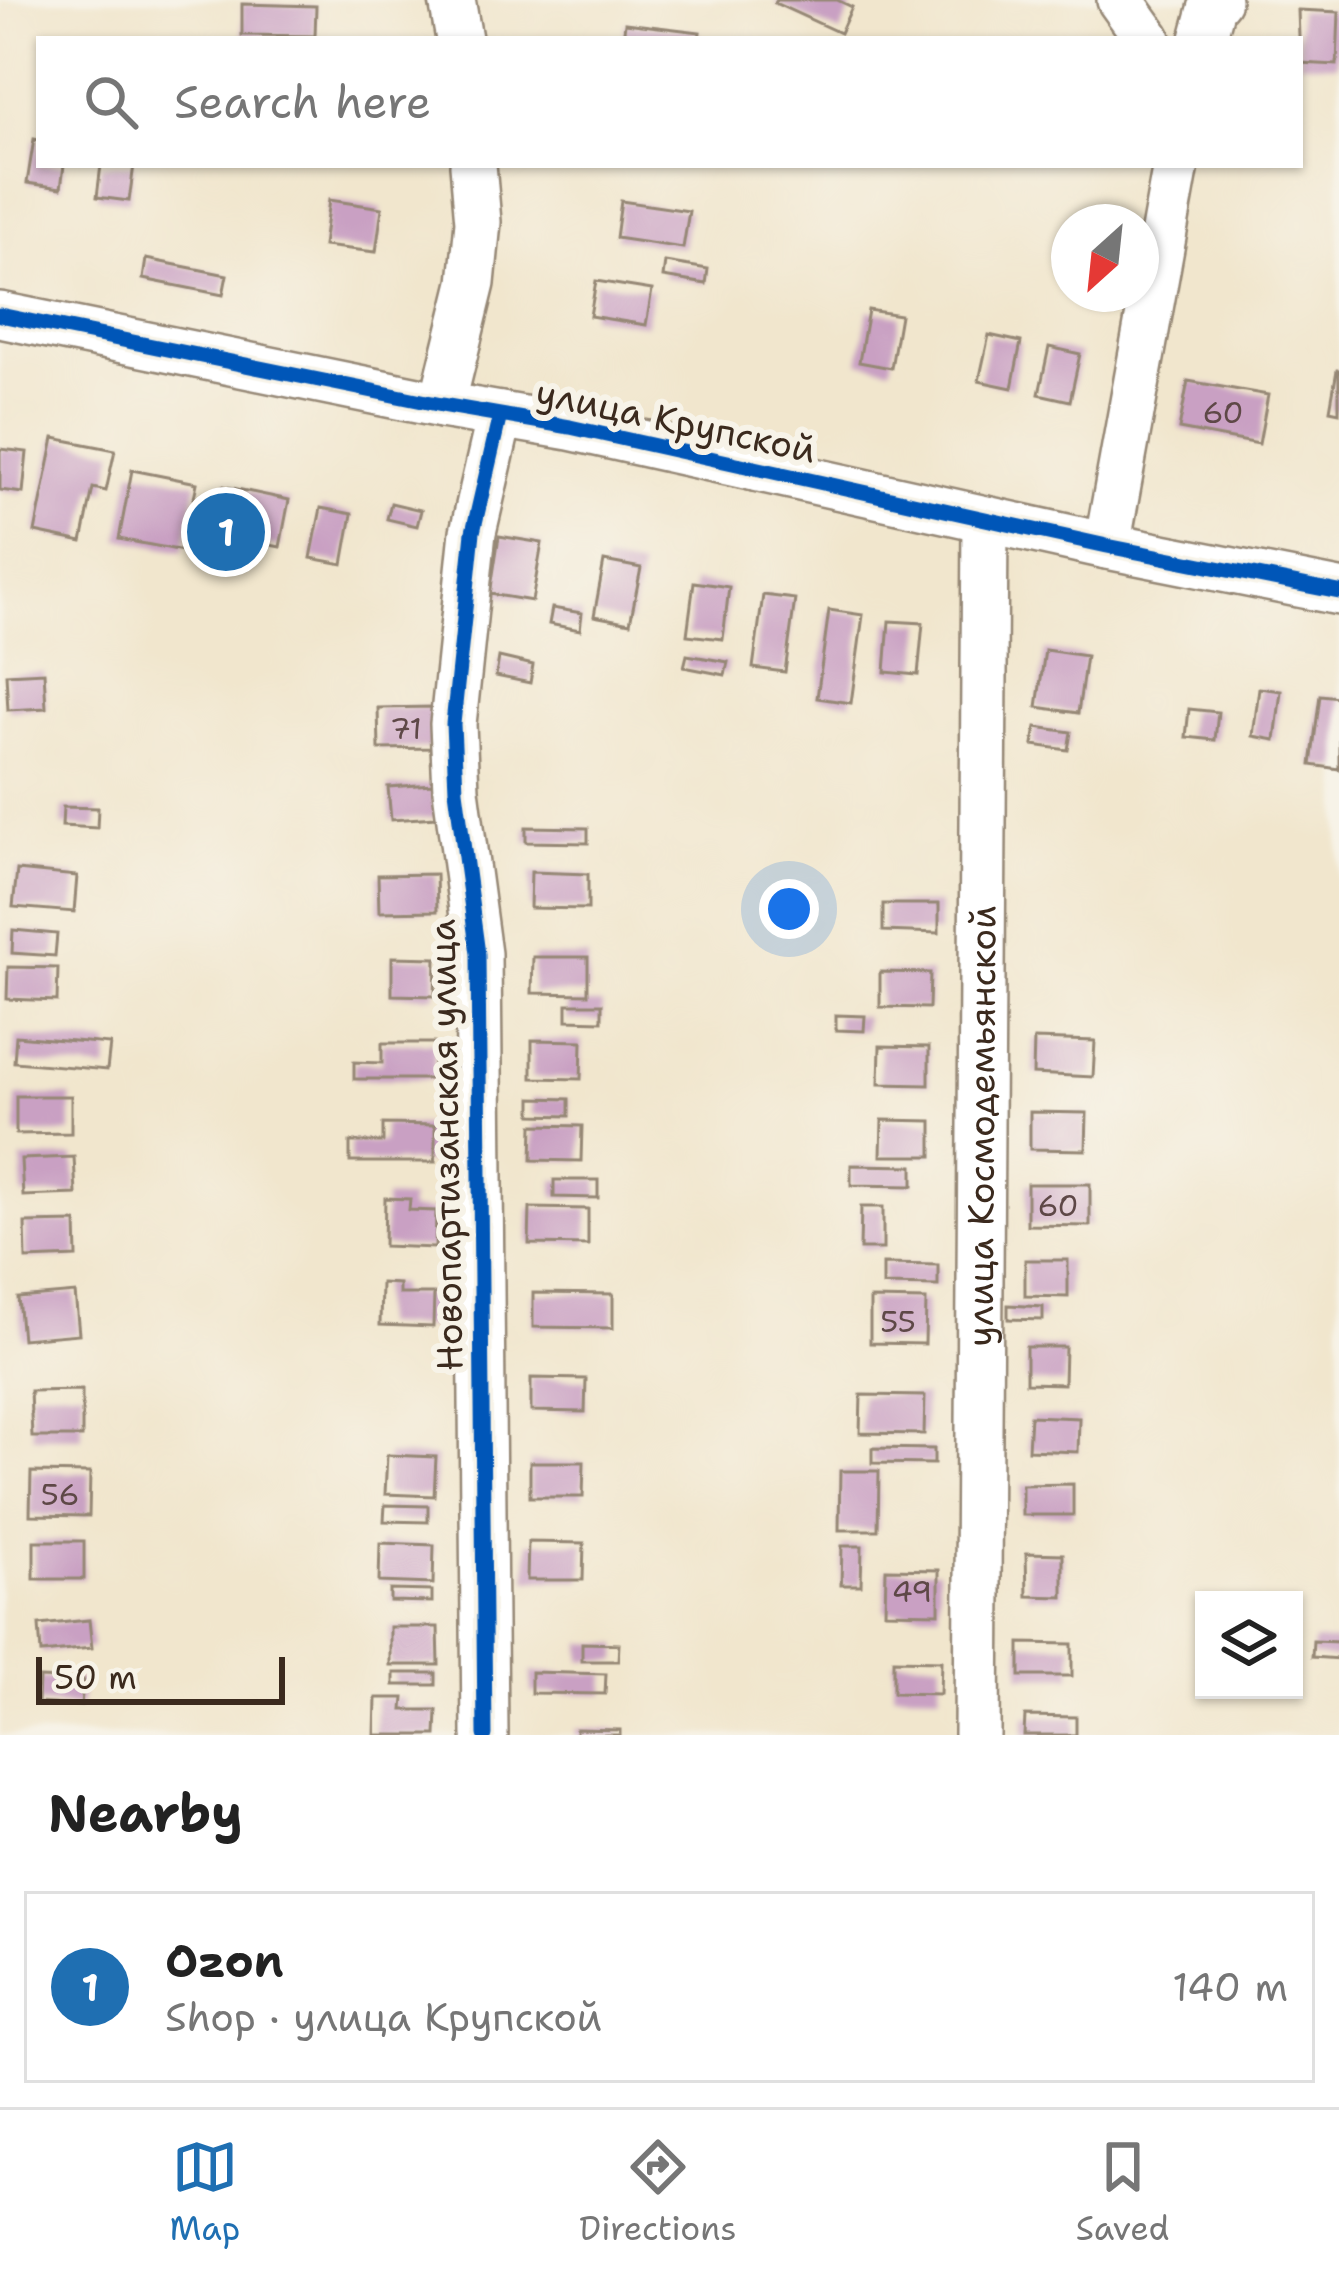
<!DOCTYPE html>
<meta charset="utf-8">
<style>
body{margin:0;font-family:"Shantell Sans",sans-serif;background:#f2f2f2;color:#222}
.controls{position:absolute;right:36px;bottom:36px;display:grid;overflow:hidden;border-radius:0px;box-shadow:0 3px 9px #0004}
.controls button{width:108px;height:108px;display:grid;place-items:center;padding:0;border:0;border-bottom:3px solid #e0e0e0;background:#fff;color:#222;font:60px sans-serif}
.compass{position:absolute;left:1051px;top:204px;width:108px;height:108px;border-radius:50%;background:#fff;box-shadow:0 3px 9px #0004;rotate:207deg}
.scale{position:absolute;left:36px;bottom:30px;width:249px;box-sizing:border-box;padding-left:12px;border:6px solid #3b2a1e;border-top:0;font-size:33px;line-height:42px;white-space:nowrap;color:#3b2a1e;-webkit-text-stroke:9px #f7f3e8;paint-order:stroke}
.you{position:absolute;left:789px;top:909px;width:42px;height:42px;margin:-30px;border:9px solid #fff;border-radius:50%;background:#1a73e8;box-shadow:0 0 0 18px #1a73e833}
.badge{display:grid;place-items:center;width:78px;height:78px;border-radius:50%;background:#1f6fb2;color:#fff;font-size:39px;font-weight:700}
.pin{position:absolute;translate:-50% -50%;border:6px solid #fff;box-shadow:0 3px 12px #0006}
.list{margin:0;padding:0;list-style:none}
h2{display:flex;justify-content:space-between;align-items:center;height:156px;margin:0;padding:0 48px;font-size:51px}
h2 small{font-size:39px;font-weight:400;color:#767676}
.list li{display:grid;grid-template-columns:78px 1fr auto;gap:36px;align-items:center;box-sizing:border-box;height:192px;margin:0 24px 24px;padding:0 24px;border:3px solid #e0e0e0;border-radius:0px}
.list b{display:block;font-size:45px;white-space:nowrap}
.list p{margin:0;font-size:39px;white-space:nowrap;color:#767676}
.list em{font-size:39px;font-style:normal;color:#767676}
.icon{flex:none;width:66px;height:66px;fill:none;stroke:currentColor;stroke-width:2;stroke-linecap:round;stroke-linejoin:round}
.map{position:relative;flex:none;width:1339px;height:1735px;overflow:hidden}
.search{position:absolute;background:#fff;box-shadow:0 3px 9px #0004;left:36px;right:36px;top:36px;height:132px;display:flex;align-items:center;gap:30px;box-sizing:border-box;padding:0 42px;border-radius:0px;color:#767676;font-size:45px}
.sheet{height:372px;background:#fff}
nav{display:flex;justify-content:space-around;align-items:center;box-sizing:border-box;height:168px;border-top:3px solid #e0e0e0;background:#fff;font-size:33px;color:#767676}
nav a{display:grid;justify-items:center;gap:6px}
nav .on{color:#1f6fb2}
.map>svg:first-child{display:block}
</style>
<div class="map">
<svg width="1339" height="1735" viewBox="0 0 1339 1735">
<rect width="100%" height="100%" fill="#f7f3e8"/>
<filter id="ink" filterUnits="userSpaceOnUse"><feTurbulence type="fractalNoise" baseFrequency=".00833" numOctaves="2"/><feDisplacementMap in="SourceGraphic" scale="24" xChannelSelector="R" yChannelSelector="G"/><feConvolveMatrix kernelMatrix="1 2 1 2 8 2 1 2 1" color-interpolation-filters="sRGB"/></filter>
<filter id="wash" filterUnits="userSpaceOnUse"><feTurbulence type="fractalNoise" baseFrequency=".004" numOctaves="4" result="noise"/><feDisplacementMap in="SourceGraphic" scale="48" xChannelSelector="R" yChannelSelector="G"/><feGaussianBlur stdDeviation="2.7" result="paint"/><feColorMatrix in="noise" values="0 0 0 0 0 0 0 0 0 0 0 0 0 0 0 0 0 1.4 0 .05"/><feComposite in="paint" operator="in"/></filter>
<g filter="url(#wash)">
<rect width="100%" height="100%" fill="#f1e6cd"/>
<g id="blocks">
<path fill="#c9a0c3" d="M 777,0 L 837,0 L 852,7 L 840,33 L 775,3 Z
M 242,4 L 316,6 L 315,36 L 242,35 Z
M 1298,10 L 1339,12 L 1337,65 L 1300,63 Z
M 625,23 L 700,32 L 699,39 L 623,39 Z
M 34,139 L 39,140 L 39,165 L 64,165 L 61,188 L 27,183 Z
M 101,165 L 134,165 L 129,201 L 97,197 Z
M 329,200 L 382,208 L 376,252 L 323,246 Z
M 621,201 L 689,211 L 683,248 L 616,238 Z
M 146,259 L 227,275 L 223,295 L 143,279 Z
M 665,262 L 708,269 L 706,284 L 663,277 Z
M 596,281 L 652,290 L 646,325 L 590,316 Z
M 868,310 L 900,315 L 891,368 L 859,362 Z
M 989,335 L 1021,342 L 1012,388 L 979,381 Z
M 1049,347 L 1080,354 L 1070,401 L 1039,394 Z
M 1337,370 L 1339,370 L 1339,412 L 1330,410 Z
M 1188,381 L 1268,395 L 1259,444 L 1179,429 Z
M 54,438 L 115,450 L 106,491 L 93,488 L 82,542 L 35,532 Z
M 0,449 L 27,452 L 23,493 L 0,490 Z
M 132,470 L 197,483 L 183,551 L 119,539 Z
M 223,486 L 289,500 L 280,547 L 251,541 L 245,568 L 208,561 Z
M 391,503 L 421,510 L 417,526 L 387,519 Z
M 321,508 L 352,514 L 343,564 L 311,558 Z
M 499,536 L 542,543 L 532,601 L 490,594 Z
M 604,561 L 641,568 L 630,623 L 594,616 Z
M 694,582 L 729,587 L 723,639 L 687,635 Z
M 763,595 L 795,599 L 785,672 L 753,668 Z
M 552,608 L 582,613 L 580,630 L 549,624 Z
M 829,610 L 863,615 L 851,703 L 817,698 Z
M 889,621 L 923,623 L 918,675 L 885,672 Z
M 1045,650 L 1086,656 L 1078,713 L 1037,707 Z
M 687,655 L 728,662 L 725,675 L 684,667 Z
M 499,657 L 533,665 L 530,683 L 496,676 Z
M 44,672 L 46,708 L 8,710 L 6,674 Z
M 1259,688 L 1281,691 L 1275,740 L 1253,736 Z
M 1320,695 L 1339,697 L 1339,769 L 1311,765 Z
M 433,707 L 434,748 L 379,749 L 378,708 Z
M 1189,709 L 1218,712 L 1215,740 L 1186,737 Z
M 1036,727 L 1071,732 L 1068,750 L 1033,745 Z
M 433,784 L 436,817 L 391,820 L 388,787 Z
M 63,807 L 98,808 L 97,828 L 62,826 Z
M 526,827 L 588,828 L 588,843 L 526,842 Z
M 17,870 L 77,876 L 74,912 L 13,907 Z
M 531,872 L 588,874 L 588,909 L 530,908 Z
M 436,874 L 437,911 L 379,912 L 378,875 Z
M 883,904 L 939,904 L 939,933 L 883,931 Z
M 13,930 L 57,934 L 55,956 L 12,953 Z
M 392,957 L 436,958 L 435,996 L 392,995 Z
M 533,957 L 588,957 L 588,994 L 532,993 Z
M 8,967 L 58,968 L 57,1001 L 7,999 Z
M 880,972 L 930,973 L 929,1008 L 880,1007 Z
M 567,1004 L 602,1004 L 602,1021 L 567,1020 Z
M 836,1015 L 865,1016 L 864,1031 L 836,1030 Z
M 16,1036 L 110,1044 L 107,1070 L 14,1062 Z
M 1034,1039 L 1095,1041 L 1093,1077 L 1033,1074 Z
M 532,1040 L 582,1041 L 581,1079 L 532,1078 Z
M 382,1043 L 434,1043 L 434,1079 L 354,1079 L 354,1062 L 382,1063 Z
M 880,1046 L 929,1047 L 929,1085 L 879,1084 Z
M 16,1096 L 71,1096 L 71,1133 L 16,1134 Z
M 532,1098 L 569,1099 L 569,1116 L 532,1115 Z
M 1030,1112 L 1087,1113 L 1086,1150 L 1030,1149 Z
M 882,1120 L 932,1121 L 932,1156 L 881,1156 Z
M 383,1124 L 435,1125 L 435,1162 L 350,1162 L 350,1142 L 383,1142 Z
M 533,1125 L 582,1126 L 581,1161 L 532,1160 Z
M 74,1157 L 76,1194 L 23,1196 L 21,1159 Z
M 851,1165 L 913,1166 L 913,1186 L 851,1185 Z
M 554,1180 L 598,1180 L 598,1198 L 554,1197 Z
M 1027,1184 L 1090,1184 L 1090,1226 L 1027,1225 Z
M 385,1198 L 410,1199 L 409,1210 L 436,1211 L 435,1248 L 384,1246 Z
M 861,1207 L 883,1207 L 883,1249 L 860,1249 Z
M 530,1208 L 588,1209 L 588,1245 L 529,1244 Z
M 76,1222 L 77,1257 L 26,1259 L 25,1223 Z
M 1025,1260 L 1068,1260 L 1068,1297 L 1025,1296 Z
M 883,1264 L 938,1265 L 938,1286 L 883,1285 Z
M 381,1283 L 399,1284 L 399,1294 L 434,1294 L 433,1327 L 380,1325 Z
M 75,1293 L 79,1334 L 22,1339 L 18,1298 Z
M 533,1293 L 613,1294 L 613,1328 L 533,1327 Z
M 870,1299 L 926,1300 L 925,1344 L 870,1343 Z
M 1008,1305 L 1043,1307 L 1043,1320 L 1008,1319 Z
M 1026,1347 L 1065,1347 L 1064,1384 L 1026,1383 Z
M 531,1378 L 586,1379 L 585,1412 L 531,1411 Z
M 82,1390 L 82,1437 L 32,1437 L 30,1391 Z
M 861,1395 L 925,1396 L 924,1434 L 860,1433 Z
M 1030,1416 L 1079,1418 L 1078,1452 L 1028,1450 Z
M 872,1448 L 934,1449 L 934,1464 L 872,1463 Z
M 387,1455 L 436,1457 L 434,1496 L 385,1494 Z
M 530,1462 L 584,1462 L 583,1497 L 530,1497 Z
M 840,1471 L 879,1471 L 878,1530 L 839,1530 Z
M 31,1472 L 90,1473 L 89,1516 L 30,1515 Z
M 1073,1484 L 1073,1515 L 1022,1515 L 1022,1485 Z
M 385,1505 L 428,1506 L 428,1522 L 384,1521 Z
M 34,1541 L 84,1541 L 84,1579 L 34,1579 Z
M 528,1542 L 584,1543 L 583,1580 L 527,1580 Z
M 380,1543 L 434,1545 L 433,1584 L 379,1582 Z
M 842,1546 L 862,1546 L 861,1585 L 841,1585 Z
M 1026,1553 L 1063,1554 L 1063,1597 L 1027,1596 Z
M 886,1569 L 939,1570 L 939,1613 L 885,1612 Z
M 390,1590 L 432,1591 L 432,1602 L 390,1601 Z
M 89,1620 L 92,1648 L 41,1653 L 39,1625 Z
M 390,1627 L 438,1627 L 439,1665 L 390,1665 Z
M 1313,1641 L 1339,1642 L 1339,1659 L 1312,1657 Z
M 582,1643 L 619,1644 L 618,1661 L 582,1661 Z
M 1020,1643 L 1072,1644 L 1072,1676 L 1020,1676 Z
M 893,1660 L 941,1661 L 940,1694 L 893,1693 Z
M 531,1672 L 606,1674 L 605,1694 L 531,1693 Z
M 394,1673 L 436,1673 L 436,1685 L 394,1685 Z
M 39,1678 L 83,1680 L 81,1706 L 38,1703 Z
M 376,1698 L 404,1698 L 403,1710 L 437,1710 L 436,1735 L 375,1735 Z
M 1025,1716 L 1076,1717 L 1076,1735 L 1024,1735 Z
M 576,1729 L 620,1730 L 620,1735 L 576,1735 Z"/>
</g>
</g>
<g filter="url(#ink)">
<use href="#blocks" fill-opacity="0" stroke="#968876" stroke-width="3"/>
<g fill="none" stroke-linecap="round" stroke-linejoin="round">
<defs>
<g id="minor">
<path d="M 452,0 L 459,39"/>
<path d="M 1120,0 L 1148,39"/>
<path d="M 1203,39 L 1212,6 L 1218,0"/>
<path d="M 0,315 L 442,405 L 570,427 L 1107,546 L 1339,592"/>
<path d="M 442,405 L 472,283 L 478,222 L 473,165"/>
<path d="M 1107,546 L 1176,165"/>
<path d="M 485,1735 L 478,954 L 456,790 L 453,724 L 473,532 L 500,415"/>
<path id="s1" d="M 977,1735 L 985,519"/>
</g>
</defs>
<use href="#minor" stroke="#968876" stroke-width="50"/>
<use href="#minor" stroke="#fff" stroke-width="45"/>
<defs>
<path id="cycleway" d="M 0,315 L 442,405 L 570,427 L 1107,546 L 1339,592
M 485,1735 L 478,954 L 456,790 L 453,724 L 473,532 L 500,415"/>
</defs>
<use href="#cycleway" stroke="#f7f3e8" stroke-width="22"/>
<use href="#cycleway" stroke="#0057b8" stroke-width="15"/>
</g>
</g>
<g text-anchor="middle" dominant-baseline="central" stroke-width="12" stroke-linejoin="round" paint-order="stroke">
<g font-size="30" fill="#5e4847">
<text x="1223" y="412">60</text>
<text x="406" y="728">71</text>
<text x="1058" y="1205">60</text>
<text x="898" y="1321">55</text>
<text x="60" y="1494">56</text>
<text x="912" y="1591">49</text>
</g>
<g font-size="36" fill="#3b2a1e" stroke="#f7f3e8">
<text transform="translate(676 421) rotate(12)">улица Крупской</text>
<text stroke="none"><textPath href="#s1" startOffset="609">улица Космодемьянской</textPath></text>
<text transform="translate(446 1145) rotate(-91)">Новопартизанская улица</text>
</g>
</g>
</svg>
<div class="controls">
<button><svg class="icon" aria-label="layers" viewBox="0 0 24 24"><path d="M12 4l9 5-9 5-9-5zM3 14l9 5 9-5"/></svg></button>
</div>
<svg class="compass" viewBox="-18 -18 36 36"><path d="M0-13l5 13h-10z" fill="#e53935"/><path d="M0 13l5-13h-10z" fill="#767676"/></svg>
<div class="scale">50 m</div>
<div class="you"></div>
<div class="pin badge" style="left:226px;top:532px">1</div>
<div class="search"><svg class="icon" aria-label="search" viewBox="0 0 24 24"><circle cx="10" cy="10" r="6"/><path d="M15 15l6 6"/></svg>Search here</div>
</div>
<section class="sheet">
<h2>Nearby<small></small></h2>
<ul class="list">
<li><span class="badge">1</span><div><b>Ozon</b><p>Shop · улица Крупской</p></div><em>140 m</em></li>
</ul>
</section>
<nav>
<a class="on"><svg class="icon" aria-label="map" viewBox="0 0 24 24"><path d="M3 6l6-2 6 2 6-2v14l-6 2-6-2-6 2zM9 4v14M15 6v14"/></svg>Map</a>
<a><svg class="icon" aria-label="directions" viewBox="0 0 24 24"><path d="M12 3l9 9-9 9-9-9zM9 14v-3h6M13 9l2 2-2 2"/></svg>Directions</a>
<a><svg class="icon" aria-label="saved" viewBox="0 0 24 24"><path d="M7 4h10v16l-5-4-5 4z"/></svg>Saved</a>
</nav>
